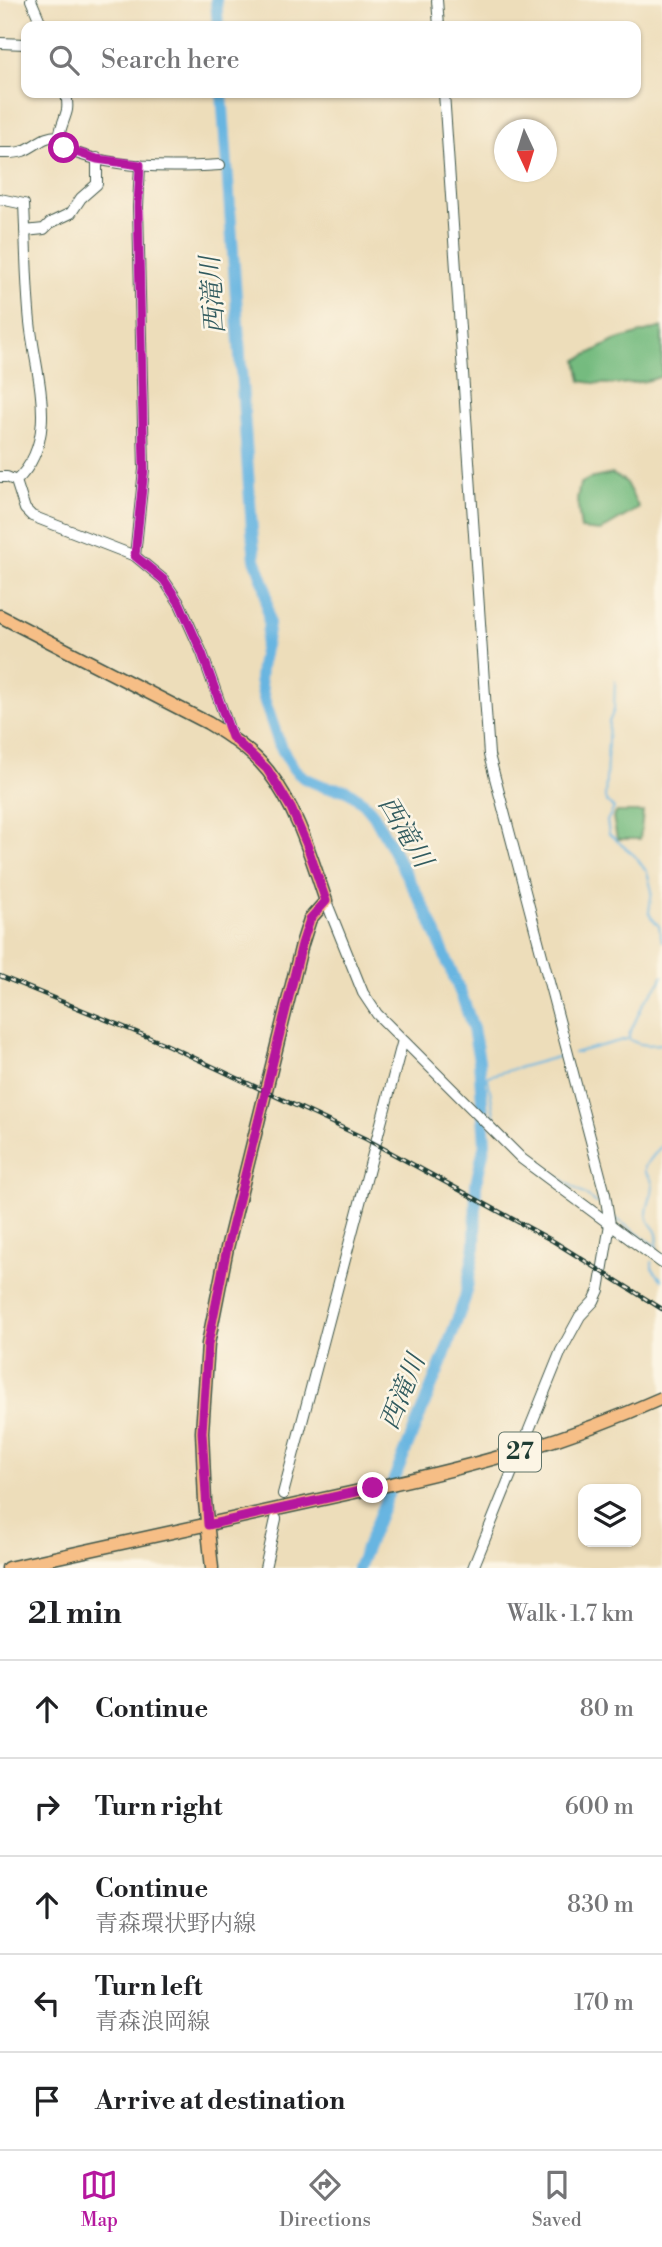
<!DOCTYPE html>
<meta charset="utf-8">
<style>
body{margin:0;font-family:"Libre Bodoni","Noto Serif JP",serif;background:#f6f6f6;color:#202124}
.controls{position:absolute;right:21px;bottom:21px;display:grid;overflow:hidden;border-radius:14px;box-shadow:0 2px 5px #0004}
.controls button{width:63px;height:63px;display:grid;place-items:center;padding:0;border:0;border-bottom:2px solid #e0e0e0;background:#fff;color:#202124;font:35px sans-serif}
.compass{position:absolute;left:494px;top:119px;width:63px;height:63px;border-radius:50%;background:#fff;box-shadow:0 2px 5px #0004;rotate:176deg}
.stop{position:absolute;width:21px;height:21px;margin:-16px;border:5px solid #b5179e;border-radius:50%;background:#fff}
.stop.end{background:#b5179e;border-color:#fff;box-shadow:0 2px 7px #0008}
.list{margin:0;padding:0;list-style:none}
h2{display:flex;justify-content:space-between;align-items:center;height:91px;margin:0;padding:0 28px;font-size:30px}
h2 small{font-size:23px;font-weight:400;color:#757577}
.list li{display:grid;grid-template-columns:46px 1fr auto;gap:21px;align-items:center;box-sizing:border-box;height:98px;padding:0 28px;border-top:2px solid #e0e0e0}
.list b{display:block;font-size:26px;white-space:nowrap}
.list p{margin:0;font-size:23px;white-space:nowrap;color:#757577}
.list em{font-size:23px;font-style:normal;color:#757577}
.icon{flex:none;width:38px;height:38px;fill:none;stroke:currentColor;stroke-width:2;stroke-linecap:round;stroke-linejoin:round}
.map{position:relative;flex:none;width:662px;height:1568px;overflow:hidden}
.search{position:absolute;background:#fff;box-shadow:0 2px 5px #0004;left:21px;right:21px;top:21px;height:77px;display:flex;align-items:center;gap:18px;box-sizing:border-box;padding:0 24px;border-radius:14px;color:#757577;font-size:26px}
.sheet{height:581px;background:#fff}
nav{display:flex;justify-content:space-around;align-items:center;box-sizing:border-box;height:98px;border-top:2px solid #e0e0e0;background:#fff;font-size:19px;color:#757577}
nav a{display:grid;justify-items:center;gap:4px}
nav .on{color:#b5179e}
.map>svg:first-child{display:block}
</style>
<div class="map">
<svg width="662" height="1568" viewBox="0 0 662 1568">
<rect width="100%" height="100%" fill="#fcf5e5"/>
<filter id="ink" filterUnits="userSpaceOnUse"><feTurbulence type="fractalNoise" baseFrequency=".0143" numOctaves="2"/><feDisplacementMap in="SourceGraphic" scale="14" xChannelSelector="R" yChannelSelector="G"/><feConvolveMatrix kernelMatrix="1 2 1 2 8 2 1 2 1" color-interpolation-filters="sRGB"/></filter>
<filter id="wash" filterUnits="userSpaceOnUse"><feTurbulence type="fractalNoise" baseFrequency=".00686" numOctaves="4" result="noise"/><feDisplacementMap in="SourceGraphic" scale="28" xChannelSelector="R" yChannelSelector="G"/><feGaussianBlur stdDeviation="1.57" result="paint"/><feColorMatrix in="noise" values="0 0 0 0 0 0 0 0 0 0 0 0 0 0 0 0 0 1.4 0 .05"/><feComposite in="paint" operator="in"/></filter>
<g filter="url(#wash)">
<rect width="100%" height="100%" fill="#edddba"/>
<path fill="#74bb7f" stroke="#4a7c5a" stroke-width="2" d="M 662,327 L 662,376 C 642,385 603,386 581,381 L 577,360 L 614,341 Z
M 612,474 L 625,481 L 639,508 L 600,531 L 581,529 L 577,499 L 580,484 L 589,479 Z
M 617,812 L 643,812 L 640,839 L 617,839 L 613,817 Z"/>
<g fill="none" stroke-linecap="round" stroke-linejoin="round">
<path stroke="#68b5e1" stroke-width="2" d="M 615,681 L 614,710 L 609,722 L 605,798 L 607,803 L 614,808 L 607,821 L 609,834 L 635,856 L 647,872 L 652,891 L 649,912 L 651,917 L 659,926 L 662,941
M 662,976 L 660,982 L 643,1004 L 629,1035 L 629,1039 C 639,1046 650,1045 662,1044
M 574,1053 L 627,1039
M 488,1077 L 488,1076 L 561,1056
M 481,1080 L 488,1078 L 495,1121 L 548,1170 L 597,1203
M 615,1218 L 657,1247
M 656,1251 C 662,1223 648,1231 647,1214 C 647,1198 661,1186 645,1172 L 645,1166 L 662,1145
M 652,1262 L 652,1268 L 662,1280"/>
<path stroke="#68b5e1" stroke-width="12" d="M 216,0 L 218,26
M 222,93 L 252,530 L 255,559 L 265,586 L 269,624 L 261,667 L 260,680 L 264,699 L 280,746 L 294,769 L 304,778 L 325,787 L 346,790 L 364,803 L 374,815 L 428,915 L 463,999 L 473,1029 L 479,1060 L 485,1143 L 476,1184 L 475,1246 L 465,1298 L 444,1356 L 358,1568"/>
</g>
</g>
<g filter="url(#ink)">
<g fill="none" stroke-linecap="round" stroke-linejoin="round">
<defs>
<path id="minor" d="M 31,0 L 42,26
M 437,0 L 439,26
M 0,43 L 26,44
M 66,93 C 67,99 68,104 67,110 C 64,124 54,136 64,148 C 109,169 172,168 220,165
M 444,93 L 489,755 L 605,1194 L 610,1224 L 599,1290 L 594,1301 L 580,1316 L 561,1351 L 473,1568
M 0,153 C 8,153 15,154 23,151 C 36,146 44,135 59,136
M 0,199 L 24,204 C 26,243 26,283 30,322 C 35,374 61,439 16,481
M 25,231 L 44,229 L 50,223 L 71,213 L 81,198 L 97,184 L 97,158
M 0,477 L 7,477 L 16,481
M 16,481 L 25,509 L 32,516 L 135,556 L 164,580 L 180,604 L 202,653 L 232,737
M 135,556 L 144,469 L 138,207 L 140,165
M 326,901 L 363,993 L 377,1014 L 522,1159 L 662,1263
M 283,1494 L 403,1040
M 265,1568 L 276,1519"/>
<path id="major" d="M 0,616 L 208,723 C 230,736 252,751 268,771 C 297,808 311,857 326,901 L 310,919 L 302,944 L 227,1248 L 208,1344 L 202,1432 L 205,1502 L 212,1568
M 8,1568 L 373,1488"/>
</defs>
<use href="#minor" stroke="#3e5548" stroke-width="12"/>
<use href="#major" stroke="#3e5548" stroke-width="15"/>
<use href="#minor" stroke="#fff" stroke-width="10"/>
<use href="#major" stroke="#f6be86" stroke-width="12"/>
<defs>
<path id="rail" d="M 0,976 L 165,1044 L 366,1139 L 553,1241 L 662,1309"/>
</defs>
<use href="#rail" stroke="#1f3d34" stroke-width="4.5"/>
<use href="#rail" stroke="#fcf5e5" stroke-width="2" stroke-dasharray="5" stroke-linecap="butt"/>
<defs>
<path id="major-bridge" d="M 373,1488 C 474,1466 567,1441 662,1398"/>
</defs>
<use href="#major-bridge" stroke="#3e5548" stroke-width="15" stroke-linecap="butt"/>
<use href="#major-bridge" stroke="#f6be86" stroke-width="12"/>
</g>
</g>
<g fill="none" stroke-linecap="round" stroke-linejoin="round" filter="url(#ink)">
<path stroke="#b5179e" stroke-width="9" d="M 64,148 L 97,159 L 140,165 L 138,207 L 144,469 L 135,556 L 164,580 L 180,604 L 202,653 L 232,737 L 267,769 L 277,785 L 291,808 L 307,845 L 326,901 L 310,919 L 302,944 L 227,1248 L 208,1344 L 202,1432 L 208,1525 L 373,1488"/>
</g>
<g text-anchor="middle" dominant-baseline="central" stroke-width="5" stroke-linejoin="round" paint-order="stroke">
<rect fill="#fcf5e5" stroke="#617469" stroke-width="2" x="499" y="1432.5" width="42" height="39" rx="5"/>
<g font-size="23" font-weight="bold" fill="#1f3d34">
<text x="520" y="1452">27</text>
</g>
<g font-size="26" font-style="italic" fill="#315b5f" stroke="#fcf5e5">
<text transform="translate(213 295) rotate(-94)">西滝川</text>
<text transform="translate(405 832) rotate(59)">西滝川</text>
<text transform="translate(403 1392) rotate(-68)">西滝川</text>
</g>
</g>
</svg>
<div class="controls">
<button><svg class="icon" aria-label="layers" viewBox="0 0 24 24"><path d="M12 4l9 5-9 5-9-5zM3 14l9 5 9-5"/></svg></button>
</div>
<svg class="compass" viewBox="-18 -18 36 36"><path d="M0-13l5 13h-10z" fill="#e53935"/><path d="M0 13l5-13h-10z" fill="#757577"/></svg>
<div class="stop" style="left:64px;top:148px"></div>
<div class="stop end" style="left:373px;top:1488px"></div>
<div class="search"><svg class="icon" aria-label="search" viewBox="0 0 24 24"><circle cx="10" cy="10" r="6"/><path d="M15 15l6 6"/></svg>Search here</div>
</div>
<section class="sheet">
<h2>21 min<small>Walk · 1.7 km</small></h2>
<ul class="list">
<li><svg class="icon" aria-label="ahead" viewBox="0 0 24 24"><path d="M12 20V5M6 11l6-6 6 6"/></svg><div><b>Continue</b></div><em>80 m</em></li>
<li><svg class="icon" aria-label="right" viewBox="0 0 24 24"><path d="M7 20v-9h11M14 6l5 5-5 5"/></svg><div><b>Turn right</b></div><em>600 m</em></li>
<li><svg class="icon" aria-label="ahead" viewBox="0 0 24 24"><path d="M12 20V5M6 11l6-6 6 6"/></svg><div><b>Continue</b><p>青森環状野内線</p></div><em>830 m</em></li>
<li><svg class="icon" aria-label="left" viewBox="0 0 24 24"><path d="M17 20v-9H6M10 6l-5 5 5 5"/></svg><div><b>Turn left</b><p>青森浪岡線</p></div><em>170 m</em></li>
<li><svg class="icon" aria-label="arrive" viewBox="0 0 24 24"><path d="M6 21V4h12l-3 4 3 4H6"/></svg><div><b>Arrive at destination</b></div></li>
</ul>
</section>
<nav>
<a class="on"><svg class="icon" aria-label="map" viewBox="0 0 24 24"><path d="M3 6l6-2 6 2 6-2v14l-6 2-6-2-6 2zM9 4v14M15 6v14"/></svg>Map</a>
<a><svg class="icon" aria-label="directions" viewBox="0 0 24 24"><path d="M12 3l9 9-9 9-9-9zM9 14v-3h6M13 9l2 2-2 2"/></svg>Directions</a>
<a><svg class="icon" aria-label="saved" viewBox="0 0 24 24"><path d="M7 4h10v16l-5-4-5 4z"/></svg>Saved</a>
</nav>
